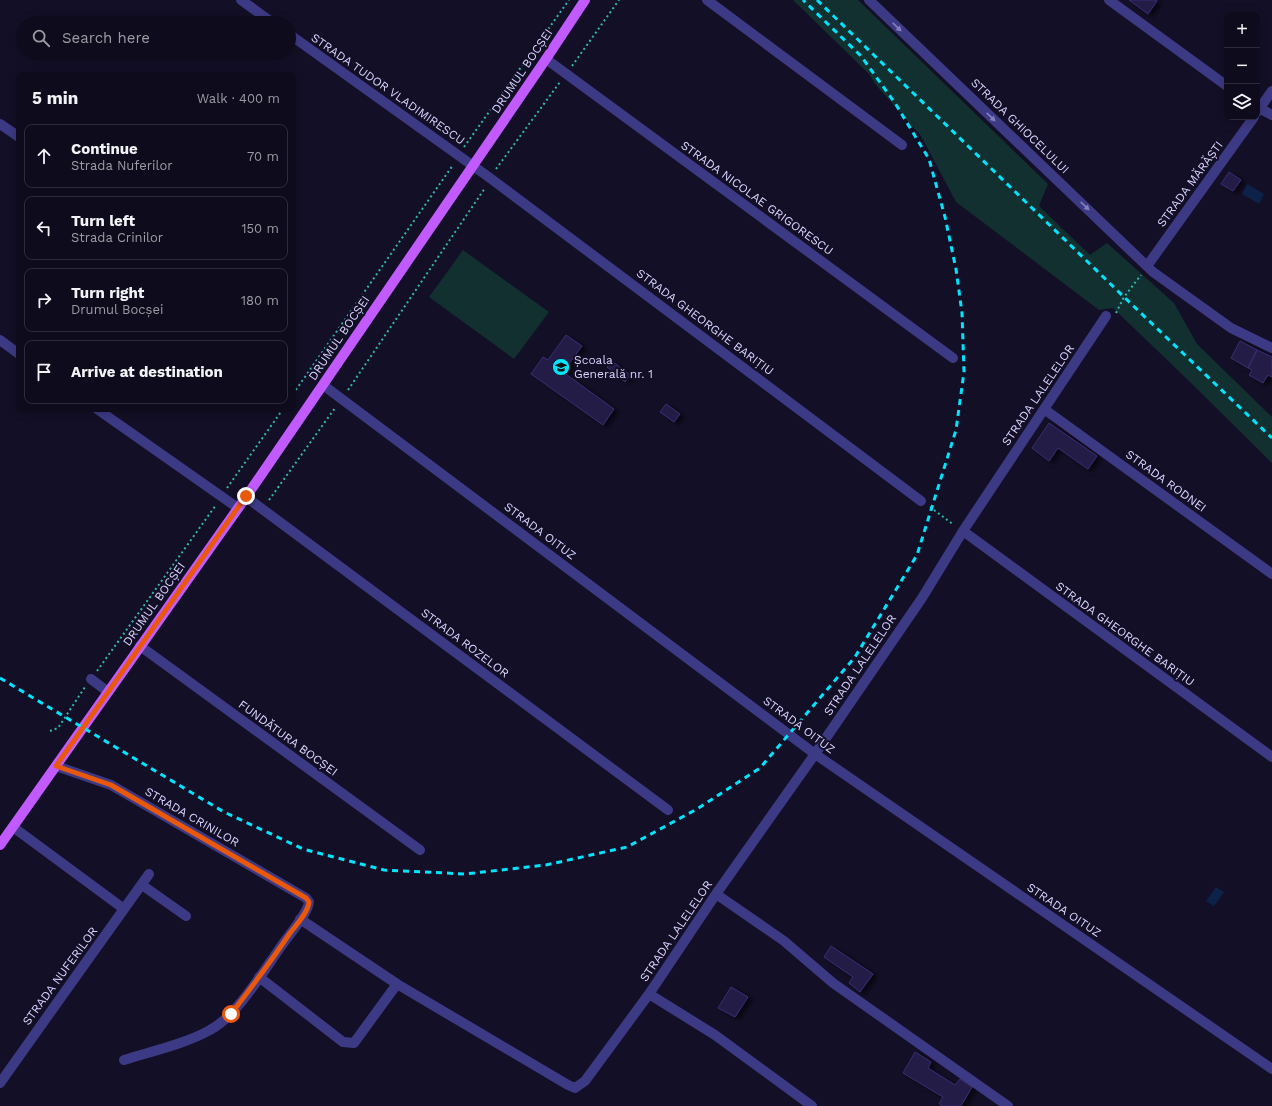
<!DOCTYPE html>
<meta charset="utf-8">
<style>
body{margin:0;font-family:"Work Sans",sans-serif;background:#171425;color:#f1f3f6}
.controls{position:absolute;right:12px;top:12px;display:grid;overflow:hidden;border-radius:8px;box-shadow:0 2px 10px #0003}
.controls button{width:36px;height:36px;display:grid;place-items:center;padding:0;border:0;border-bottom:1px solid #2e2b3b;background:#0e0b1c;color:#f1f3f6;font:20px sans-serif}
.stop{position:absolute;width:12px;height:12px;margin:-9px;border:3px solid #ea580c;border-radius:50%;background:#fff}
.stop.end{background:#ea580c;border-color:#fff;box-shadow:0 1px 4px #0008}
.list{margin:0;padding:0;list-style:none}
h2{display:flex;justify-content:space-between;align-items:center;height:52px;margin:0;padding:0 16px;font-size:17px}
h2 small{font-size:13px;font-weight:400;color:#9b9ba3}
.list li{display:grid;grid-template-columns:26px 1fr auto;gap:12px;align-items:center;box-sizing:border-box;height:64px;margin:0 8px 8px;padding:0 8px;border:1px solid #2e2b3b;border-radius:8px}
.list b{display:block;font-size:15px;white-space:nowrap}
.list p{margin:0;font-size:13px;white-space:nowrap;color:#9b9ba3}
.list em{font-size:13px;font-style:normal;color:#9b9ba3}
.icon{flex:none;width:22px;height:22px;fill:none;stroke:currentColor;stroke-width:2;stroke-linecap:round;stroke-linejoin:round}
.map{position:relative;flex:none;width:1272px;height:1106px;overflow:hidden}
.search{position:absolute;background:#0e0b1c;box-shadow:0 2px 10px #0003;left:16px;top:16px;width:280px;height:44px;display:flex;align-items:center;gap:10px;box-sizing:border-box;padding:0 14px;border-radius:22px;color:#9b9ba3;font-size:15px}
.panel{position:absolute;background:#0e0b1c;box-shadow:0 2px 10px #0003;left:16px;top:72px;width:280px;height:340px;border-radius:8px}
.map>svg:first-child{display:block}
</style>
<div class="map">
<svg width="1272" height="1106" viewBox="0 0 1272 1106">
<defs>
<filter id="shadow"><feDropShadow dx="4.5" dy="2.5" stdDeviation="2" flood-color="#0009"/></filter>
</defs>
<rect width="100%" height="100%" fill="#130f26"/>
<path fill="#12302f" d="M 793,0 L 858,0 L 1048,184 L 1039,206 L 1090,255 L 1107,243 L 1174,303 L 1197,344 L 1272,417 L 1272,463 L 1189,381 L 1113,308 L 1099,310 L 956,202 L 921,136 L 876,85 L 869,74 Z
M 463,250 L 549,312 L 514,359 L 429,297 Z"/>
<path fill="#0c2248" d="M 1247,184 L 1264,194 L 1259,204 L 1242,194 Z
M 1216,887 L 1224,892 L 1214,906 L 1206,901 Z"/>
<path fill="#241b47" stroke="#3b2d73" filter="url(#shadow)" d="M 1129,0 L 1156,0 L 1157,1 L 1148,14 Z
M 1229,172 L 1241,180 L 1233,191 L 1221,184 Z
M 566,335 L 582,346 L 563,372 L 614,409 L 603,425 L 531,374 L 543,357 L 548,360 Z
M 1240,341 L 1257,350 L 1248,368 L 1231,358 Z
M 1257,350 L 1272,357 L 1272,377 L 1268,375 L 1263,383 L 1249,375 L 1252,370 L 1248,368 Z
M 612,361 L 630,375 L 625,382 L 607,367 Z
M 666,404 L 680,414 L 674,422 L 660,412 Z
M 1049,423 L 1097,456 L 1088,469 L 1058,448 L 1049,461 L 1032,448 Z
M 831,946 L 873,974 L 860,992 L 849,983 L 853,977 L 824,957 Z
M 731,987 L 748,997 L 735,1017 L 718,1008 Z
M 915,1052 L 931,1062 L 928,1068 L 955,1085 L 960,1079 L 972,1087 L 961,1106 L 943,1106 L 939,1104 L 943,1097 L 903,1073 Z"/>
<g fill="none" stroke-linecap="round" stroke-linejoin="round">
<path stroke="#2fb8b0" stroke-width="2" stroke-dasharray="2 3" stroke-linecap="butt" d="M 572,66 L 619,0
M 464,147 L 569,0
M 496,169 L 560,82
M 1116,313 L 1124,297 L 1141,275
M 348,390 L 485,188
M 293,394 L 453,165
M 227,488 L 283,409
M 269,500 L 335,408
M 930,507 L 954,525
M 97,671 L 216,505
M 50,731 L 58,728 L 85,687"/>
<path stroke="#3d3a85" stroke-width="10" d="M 241,0 L 273,23
M 707,0 L 902,145
M 869,0 L 1153,272 L 1231,328 L 1272,348
M 1109,0 L 1227,86
M 289,34 L 490,178 L 921,501
M 546,59 L 953,358
M 1257,107 L 1272,115
M 1257,112 L 1272,91
M 0,124 L 19,137
M 1147,266 L 1254,117
M 0,340 L 19,354
M 323,385 L 815,754 L 1272,1069
M 97,409 L 238,508
M 1044,409 L 1272,574
M 246,497 L 668,810
M 963,531 L 1272,757
M 140,646 L 420,850
M 91,679 L 108,692
M 56,766 L 111,785 L 306,898 L 309,902 C 308,913 289,935 282,945 C 264,970 237,1016 210,1030 C 185,1044 152,1051 124,1060
M 13,827 L 124,909
M 142,885 L 186,916
M 716,894 L 784,941 L 833,983 L 1008,1106
M 300,919 L 397,984 L 568,1085 L 575,1088 L 585,1081 L 649,994 L 716,894 L 815,754 L 922,598 L 963,531 L 1106,316
M 259,977 L 343,1042 L 354,1043 L 397,984
M 649,994 L 715,1035 L 812,1106
M 0,1083 L 79,972 L 149,874"/>
<path stroke="#c25bff" stroke-width="10" d="M 0,845 L 246,497 L 546,59 L 585,0"/>
<path stroke="#00e5ff" stroke-width="3" stroke-dasharray="6 5" stroke-linecap="butt" d="M 817,0 L 1124,297 L 1272,438
M 0,678 L 224,812 L 303,849 L 384,870 L 465,874 L 546,865 L 627,847 L 697,809 L 760,768 L 855,657 L 917,555 L 956,430 L 964,372 L 962,313 L 956,269 L 945,217 L 929,159 L 895,103 L 861,56 L 803,0"/>
</g>
<defs><path id="oneway-solid" d="M-6-.8H1V-3.2L6.5 0L1 3.2V.8H-6Z"/></defs>
<g fill="#837fbc">
<use href="#oneway-solid" transform="translate(897 27) rotate(44)"/>
<use href="#oneway-solid" transform="translate(991 117) rotate(44)"/>
<use href="#oneway-solid" transform="translate(1085 206) rotate(44)"/>
</g>
<g fill="none" stroke-linecap="round" stroke-linejoin="round">
<path stroke="#ea580c" stroke-width="5" d="M 231,1014 C 251,988 271,961 290,933 C 296,925 308,913 309,902 L 306,898 L 111,785 L 56,766 L 246,496"/>
</g>
<defs>
<symbol id="school-disc" viewBox="-11 -11 22 22"><circle r="9.5" fill="#00e5ff" stroke="#130f26"/><path d="M0-5L7-2L0 1L-7-2ZM-4 1L0 2.5L4 1V4Q0 6-4 4Z" fill="#111"/></symbol>
</defs>
<g fill-rule="evenodd">
<use href="#school-disc" x="551" y="357" width="20" height="20"/>
</g>
<g text-anchor="middle" dominant-baseline="central" stroke-width="4" stroke-linejoin="round" paint-order="stroke">
<g font-size="12" fill="#d9d4ff" stroke="#130f26">
<text transform="translate(522 71) rotate(-56)">DRUMUL BOCȘEI</text>
<text transform="translate(388 89) rotate(35)">STRADA TUDOR VLADIMIRESCU</text>
<text transform="translate(1020 126) rotate(44)">STRADA GHIOCELULUI</text>
<text transform="translate(1190 184) rotate(-54)">STRADA MĂRĂȘTI</text>
<text transform="translate(757 198) rotate(36)">STRADA NICOLAE GRIGORESCU</text>
<text transform="translate(705 322) rotate(37)">STRADA GHEORGHE BARIȚIU</text>
<text transform="translate(339 338) rotate(-56)">DRUMUL BOCȘEI</text>
<text transform="translate(1038 395) rotate(-56)">STRADA LALELELOR</text>
<text transform="translate(1166 481) rotate(36)">STRADA RODNEI</text>
<text transform="translate(540 531) rotate(37)">STRADA OITUZ</text>
<text transform="translate(154 604) rotate(-55)">DRUMUL BOCȘEI</text>
<text transform="translate(1125 634) rotate(36)">STRADA GHEORGHE BARIȚIU</text>
<text transform="translate(465 643) rotate(37)">STRADA ROZELOR</text>
<text transform="translate(860 665) rotate(-56)">STRADA LALELELOR</text>
<text transform="translate(799 725) rotate(37)">STRADA OITUZ</text>
<text transform="translate(288 738) rotate(36)">FUNDĂTURA BOCȘEI</text>
<text transform="translate(192 817) rotate(30)">STRADA CRINILOR</text>
<text transform="translate(1064 910) rotate(34)">STRADA OITUZ</text>
<text transform="translate(676 931) rotate(-56)">STRADA LALELELOR</text>
<text transform="translate(60 976) rotate(-54)">STRADA NUFERILOR</text>
</g>
<g font-size="12" fill="#d9d4ff" stroke="#130f26" text-anchor="start">
<text x="574" y="360">Școala<tspan x="574" dy="14">Generală nr. 1</tspan></text>
</g>
</g>
</svg>
<div class="controls">
<button>+</button>
<button>−</button>
<button><svg class="icon" aria-label="layers" viewBox="0 0 24 24"><path d="M12 4l9 5-9 5-9-5zM3 14l9 5 9-5"/></svg></button>
</div>
<div class="stop" style="left:231px;top:1014px"></div>
<div class="stop end" style="left:246px;top:496px"></div>
<div class="search"><svg class="icon" aria-label="search" viewBox="0 0 24 24"><circle cx="10" cy="10" r="6"/><path d="M15 15l6 6"/></svg>Search here</div>
<section class="panel">
<h2>5 min<small>Walk · 400 m</small></h2>
<ul class="list">
<li><svg class="icon" aria-label="ahead" viewBox="0 0 24 24"><path d="M12 20V5M6 11l6-6 6 6"/></svg><div><b>Continue</b><p>Strada Nuferilor</p></div><em>70 m</em></li>
<li><svg class="icon" aria-label="left" viewBox="0 0 24 24"><path d="M17 20v-9H6M10 6l-5 5 5 5"/></svg><div><b>Turn left</b><p>Strada Crinilor</p></div><em>150 m</em></li>
<li><svg class="icon" aria-label="right" viewBox="0 0 24 24"><path d="M7 20v-9h11M14 6l5 5-5 5"/></svg><div><b>Turn right</b><p>Drumul Bocșei</p></div><em>180 m</em></li>
<li><svg class="icon" aria-label="arrive" viewBox="0 0 24 24"><path d="M6 21V4h12l-3 4 3 4H6"/></svg><div><b>Arrive at destination</b></div></li>
</ul>
</section>
</div>
